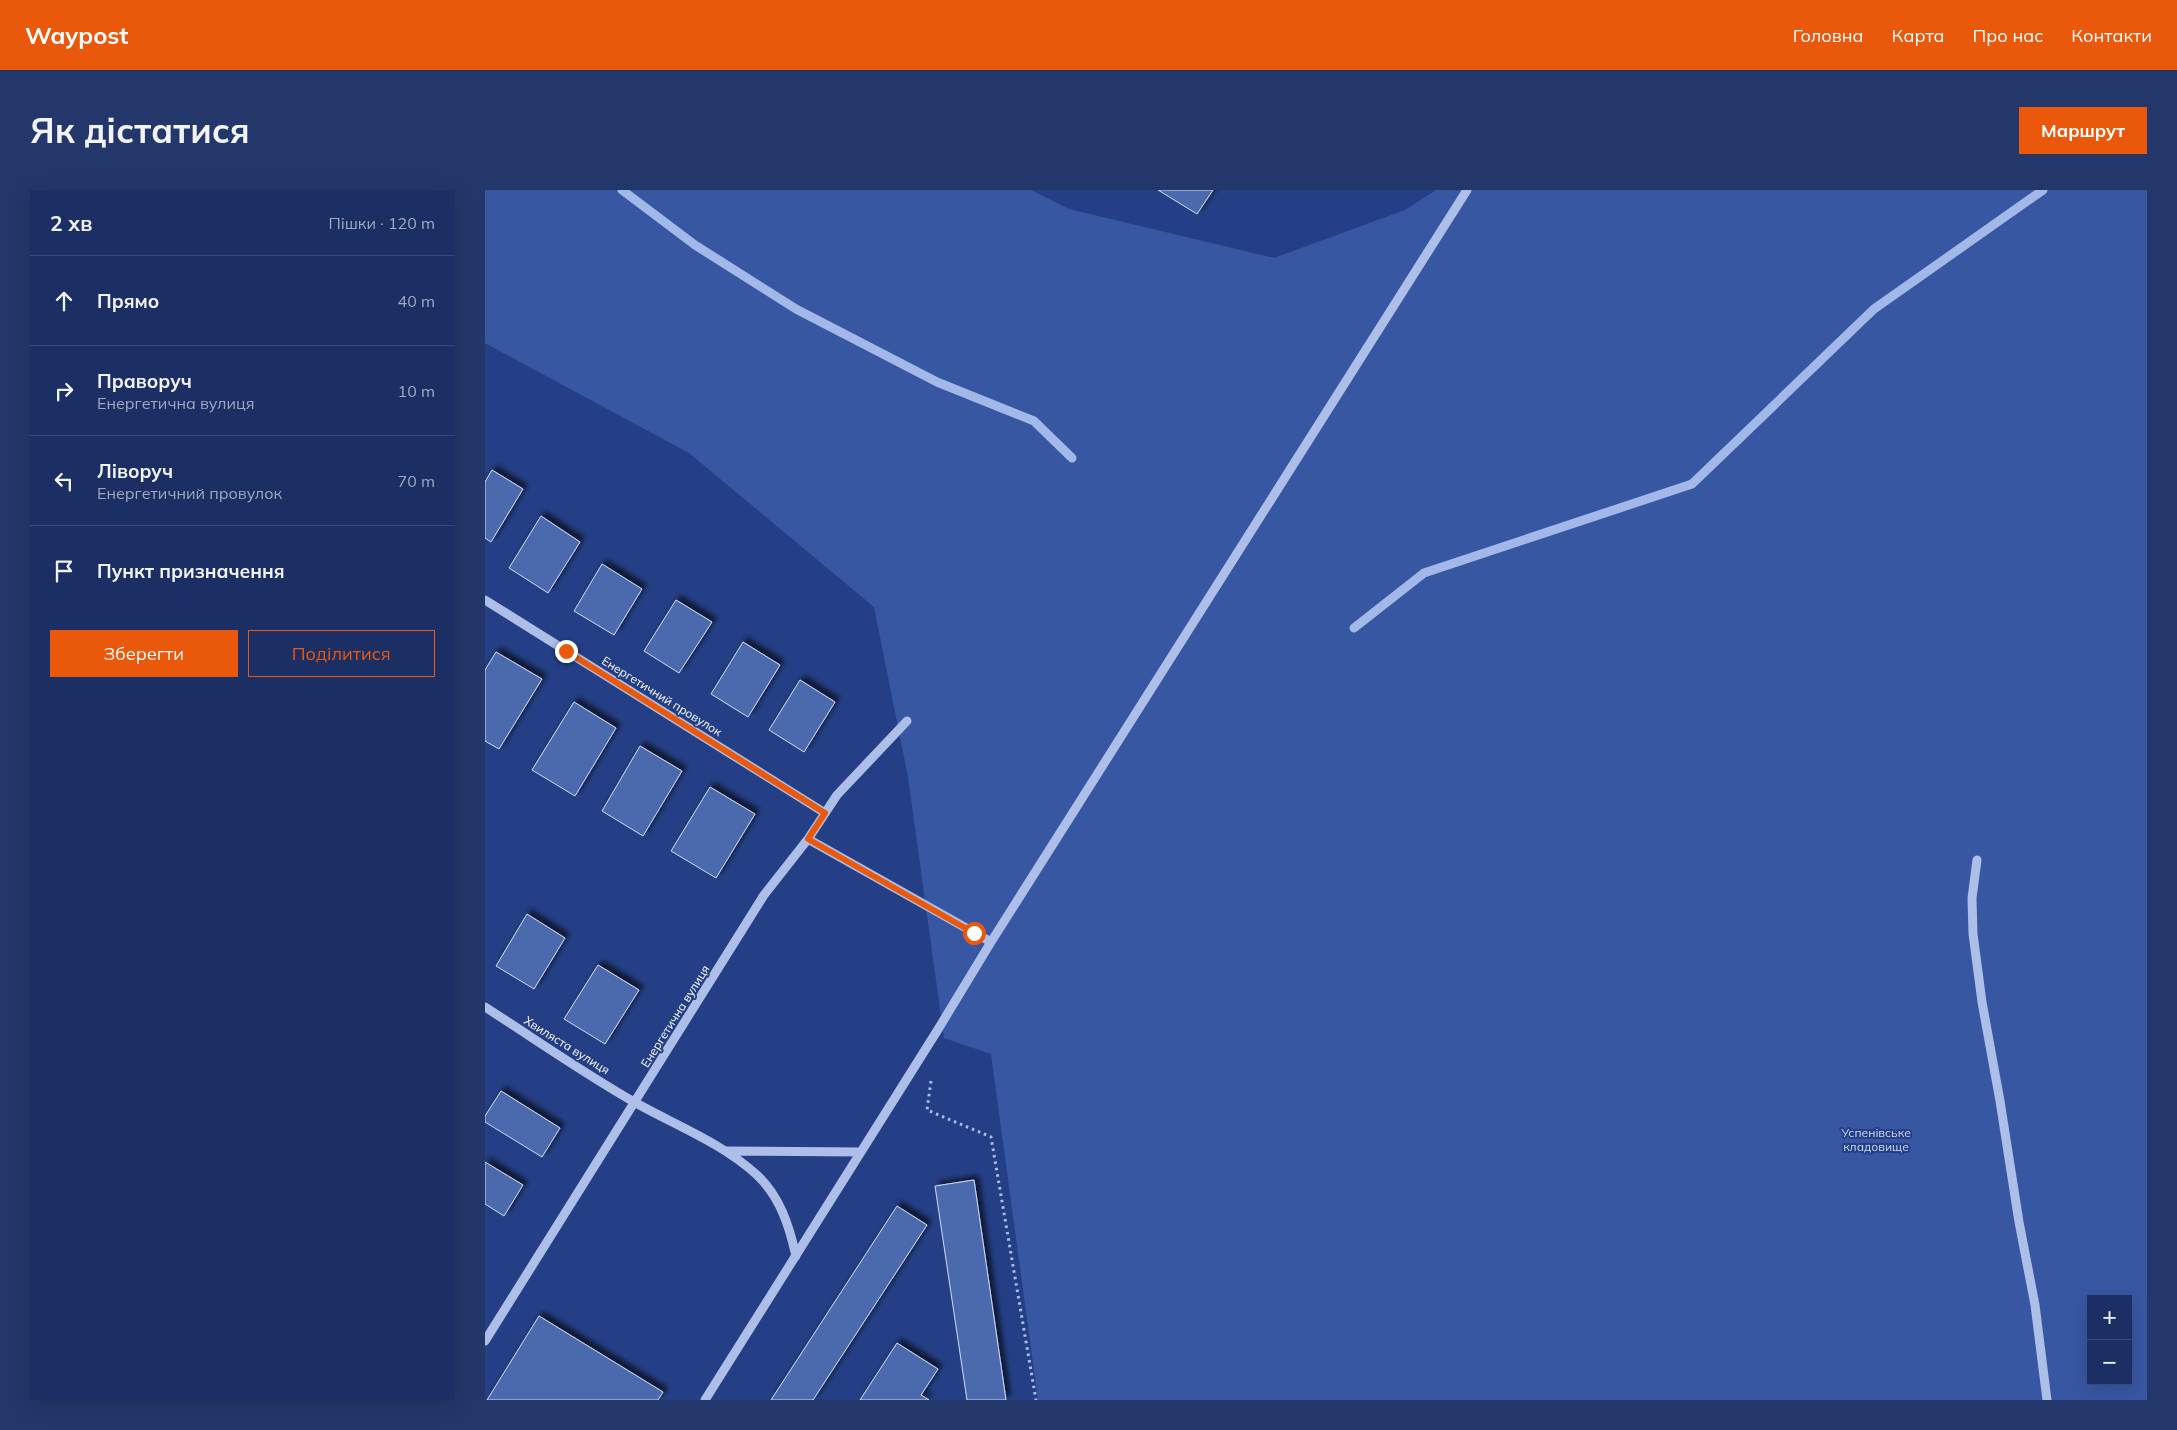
<!DOCTYPE html>
<html lang="uk">
<meta charset="utf-8">
<style>
body{margin:0;font-family:Mulish,sans-serif;background:#24376a;color:#f1f3f6}
.controls{position:absolute;right:15px;bottom:15px;display:grid;overflow:hidden;border-radius:0px;box-shadow:0 5px 20px #0002}
.controls button{width:45px;height:45px;display:grid;place-items:center;padding:0;border:0;border-bottom:1px solid #394a78;background:#1b2f64;color:#f1f3f6;font:25px sans-serif}
.stop{position:absolute;width:15px;height:15px;margin:-11px;border:4px solid #ea580c;border-radius:50%;background:#fff}
.stop.end{background:#ea580c;border-color:#fff;box-shadow:0 1px 5px #0008}
.list{margin:0;padding:0;list-style:none}
h2{display:flex;justify-content:space-between;align-items:center;height:65px;margin:0;padding:0 20px;font-size:21px}
h2 small{font-size:16px;font-weight:400;color:#a0a9bf}
.list li{display:grid;grid-template-columns:32px 1fr auto;gap:15px;align-items:center;box-sizing:border-box;height:90px;padding:0 20px;border-top:1px solid #394a78}
.list b{display:block;font-size:19px;white-space:nowrap}
.list p{margin:0;font-size:16px;white-space:nowrap;color:#a0a9bf}
.list em{font-size:16px;font-style:normal;color:#a0a9bf}
.actions{display:flex;gap:10px;padding:15px 20px}
.actions a{flex:1;padding:11px 0;border:1px solid #ea580c;border-radius:0px;text-align:center;font-size:18px;color:#ea580c}
.actions .main{background:#ea580c;color:#fff}
.icon{flex:none;width:28px;height:28px;fill:none;stroke:currentColor;stroke-width:2;stroke-linecap:round;stroke-linejoin:round}
.map{position:relative;flex:none;width:1662px;height:1210px;overflow:hidden;border-radius:0px}
header{display:flex;align-items:center;gap:30px;box-sizing:border-box;height:70px;padding:0 25px;background:#ea580c;color:#fff}
header strong{font-size:24px}
nav{display:flex;gap:28px;margin-inline-start:auto;font-size:18px}
.intro{display:flex;align-items:center;justify-content:space-between;box-sizing:border-box;height:120px;padding:0 30px}
h1{margin:0;font-size:35px}
.button{padding:12px 22px;border-radius:0px;background:#ea580c;color:#fff;font-size:18px;font-weight:700}
main{display:flex;gap:30px;padding:0 30px}
aside{flex:1;background:#1b2f64;border-radius:0px;box-shadow:0 5px 20px #0002}
.map>svg:first-child{display:block}
</style>
<header>
<strong>Waypost</strong>
<nav><a>Головна</a><a>Карта</a><a>Про нас</a><a>Контакти</a></nav>
</header>
<div class="intro"><h1>Як дістатися</h1><a class="button">Маршрут</a></div>
<main>
<aside>
<h2>2 хв<small>Пішки · 120 m</small></h2>
<ul class="list">
<li><svg class="icon" aria-label="ahead" viewBox="0 0 24 24"><path d="M12 20V5M6 11l6-6 6 6"/></svg><div><b>Прямо</b></div><em>40 m</em></li>
<li><svg class="icon" aria-label="right" viewBox="0 0 24 24"><path d="M7 20v-9h11M14 6l5 5-5 5"/></svg><div><b>Праворуч</b><p>Енергетична вулиця</p></div><em>10 m</em></li>
<li><svg class="icon" aria-label="left" viewBox="0 0 24 24"><path d="M17 20v-9H6M10 6l-5 5 5 5"/></svg><div><b>Ліворуч</b><p>Енергетичний провулок</p></div><em>70 m</em></li>
<li><svg class="icon" aria-label="arrive" viewBox="0 0 24 24"><path d="M6 21V4h12l-3 4 3 4H6"/></svg><div><b>Пункт призначення</b></div></li>
</ul>
<div class="actions"><a class="main">Зберегти</a><a>Поділитися</a></div>
</aside>
<div class="map">
<svg width="1662" height="1210" viewBox="0 0 1662 1210">
<defs>
<filter id="shadow"><feDropShadow dx="4.5" dy="-4.5" stdDeviation="2.5" flood-color="#0009"/></filter>
</defs>
<rect width="100%" height="100%" fill="#243f85"/>
<path fill="#3857a2" fill-rule="evenodd" d="M 0,0 L 546,0 L 584,19 L 789,68 L 920,20 L 951,0 L 1662,0 L 1662,1210 L 553,1210 L 506,864 L 459,848 L 423,587 L 389,417 L 204,263 L 0,153 ZM 1606,1109 L 1643,1109 L 1643,1191 L 1606,1191 Z"/>
<g fill="none" stroke-linecap="round" stroke-linejoin="round">
<path stroke="#a1b8e9" stroke-width="9" d="M 137,0 L 210,55 L 311,119 L 452,192 L 549,231 L 587,268
M 869,438 L 939,383 L 1207,294 L 1389,119 L 1558,0"/>
</g>
<path fill="#4c69ad" stroke="#d1dcf7" filter="url(#shadow)" d="M 673,0 L 728,0 L 712,24 Z
M 7,280 L 38,299 L 6,352 L 0,348 L 0,292 Z
M 56,326 L 95,352 L 63,403 L 24,378 Z
M 117,374 L 157,399 L 129,445 L 89,421 Z
M 191,410 L 227,432 L 194,483 L 159,461 Z
M 258,452 L 295,475 L 263,527 L 226,504 Z
M 11,462 L 57,489 L 14,559 L 0,551 L 0,480 Z
M 315,490 L 350,512 L 319,562 L 284,540 Z
M 89,512 L 131,538 L 90,606 L 47,580 Z
M 155,556 L 197,581 L 158,646 L 117,621 Z
M 225,597 L 270,624 L 231,688 L 186,661 Z
M 42,724 L 80,748 L 49,799 L 11,776 Z
M 113,775 L 154,800 L 120,854 L 79,829 Z
M 16,901 L 75,938 L 57,967 L 0,932 L 0,926 Z
M 0,972 L 38,995 L 19,1026 L 0,1014 Z
M 489,990 L 521,1210 L 482,1210 L 450,996 Z
M 412,1016 L 442,1035 L 328,1210 L 286,1210 Z
M 54,1126 L 178,1202 L 173,1210 L 2,1210 Z
M 412,1153 L 453,1179 L 436,1205 L 444,1210 L 375,1210 Z"/>
<g fill="none" stroke-linecap="round" stroke-linejoin="round">
<path stroke="#adbfe8" stroke-width="3" stroke-dasharray="2.5 4" stroke-linecap="butt" d="M 446,891 L 442,920 L 506,947 L 551,1210"/>
<path stroke="#adbfe8" stroke-width="9" d="M 0,410 L 340,623
M 323,649 L 506,752
M 1492,670 L 1487,708 L 1488,744 L 1497,812 L 1515,911 L 1534,1032 L 1550,1115 L 1562,1210
M 0,817 C 50,849 100,884 151,913 C 192,936 237,953 272,985 C 295,1007 304,1035 311,1066
M 242,961 L 376,962
M 0,1151 L 279,705 L 323,649 L 352,605 L 422,531
M 220,1210 L 452,841 L 506,752 L 982,0"/>
</g>
<g fill="none" stroke-linecap="round" stroke-linejoin="round">
<path stroke="#ea580c" stroke-width="6" d="M 81,461 L 340,623 L 323,649 L 489,743"/>
</g>
<g text-anchor="middle" dominant-baseline="central" stroke-width="4" stroke-linejoin="round" paint-order="stroke">
<g font-size="12" fill="#fff" stroke="#243f85">
<text transform="translate(177 506) rotate(32)">Енергетичний провулок</text>
<text transform="translate(190 826) rotate(-58)">Енергетична вулиця</text>
<text transform="translate(82 855) rotate(32)">Хвиляста вулиця</text>
</g>
<g font-size="12" fill="#d1dcf7" stroke="#243f85">
<text x="1391" y="942">Успенівське<tspan x="1391" dy="14">кладовище</tspan></text>
</g>
</g>
</svg>
<div class="controls">
<button>+</button>
<button>−</button>
</div>
<div class="stop" style="left:489px;top:743px"></div>
<div class="stop end" style="left:81px;top:461px"></div>
</div>
</main>
